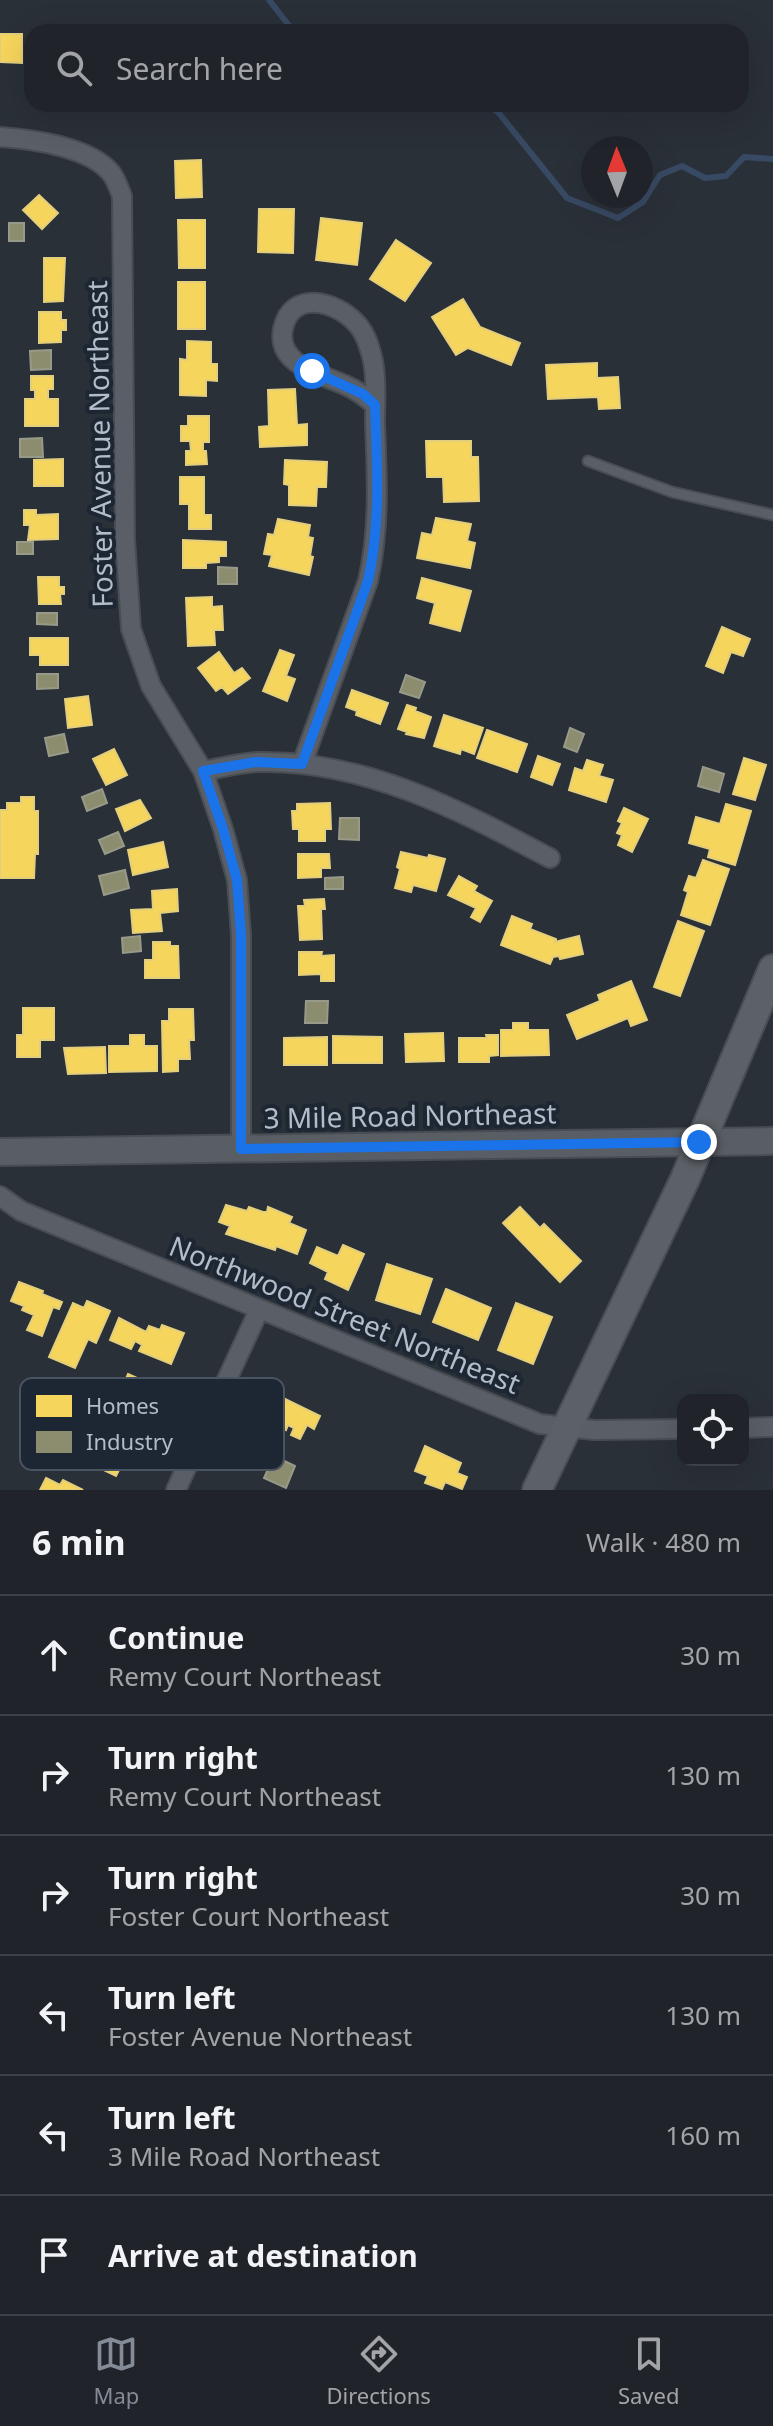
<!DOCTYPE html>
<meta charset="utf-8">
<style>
body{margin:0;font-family:"Noto Sans",sans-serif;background:#282c32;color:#f1f3f6}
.controls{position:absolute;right:24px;bottom:24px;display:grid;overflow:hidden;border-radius:16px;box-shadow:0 8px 32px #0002}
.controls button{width:72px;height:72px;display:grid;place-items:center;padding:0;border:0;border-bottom:2px solid #3d4147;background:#20242a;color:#f1f3f6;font:40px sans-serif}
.compass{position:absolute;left:581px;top:136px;width:72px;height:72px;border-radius:50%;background:#20242a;box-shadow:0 8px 32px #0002;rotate:359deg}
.stop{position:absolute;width:24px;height:24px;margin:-18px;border:6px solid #1a73e8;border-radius:50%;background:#fff}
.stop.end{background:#1a73e8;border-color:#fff;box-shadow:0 2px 8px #0008}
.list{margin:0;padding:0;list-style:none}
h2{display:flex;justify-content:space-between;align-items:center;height:104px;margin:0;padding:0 32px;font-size:34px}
h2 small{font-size:26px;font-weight:400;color:#a2a4a8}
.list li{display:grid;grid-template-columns:52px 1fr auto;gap:24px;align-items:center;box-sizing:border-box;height:120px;padding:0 32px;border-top:2px solid #3d4147}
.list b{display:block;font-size:30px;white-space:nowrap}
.list p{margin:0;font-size:26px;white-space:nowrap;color:#a2a4a8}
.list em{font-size:26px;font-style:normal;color:#a2a4a8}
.icon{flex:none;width:44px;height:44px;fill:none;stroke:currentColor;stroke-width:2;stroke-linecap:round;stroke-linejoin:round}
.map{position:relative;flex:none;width:773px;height:1490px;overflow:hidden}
.search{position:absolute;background:#20242a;box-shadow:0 8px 32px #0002;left:24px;right:24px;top:24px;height:88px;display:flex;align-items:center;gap:20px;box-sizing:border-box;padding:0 28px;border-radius:24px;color:#a2a4a8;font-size:30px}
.sheet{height:824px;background:#20242a}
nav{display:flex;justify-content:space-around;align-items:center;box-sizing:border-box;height:112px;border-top:2px solid #3d4147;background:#20242a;font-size:22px;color:#a2a4a8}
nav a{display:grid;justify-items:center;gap:4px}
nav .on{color:#848b96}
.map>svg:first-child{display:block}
</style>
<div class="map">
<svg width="773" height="1490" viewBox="0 0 773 1490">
<rect width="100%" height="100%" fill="#2a3038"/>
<path fill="#f6d55c" stroke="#e2ce7d" stroke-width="2" d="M 0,34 L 22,34 L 22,63 L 0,62 Z
M 201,160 L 202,197 L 176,198 L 175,161 Z
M 39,195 L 58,213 L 42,229 L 23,210 Z
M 259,209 L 294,209 L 293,253 L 258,252 Z
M 321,218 L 362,223 L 357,265 L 316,260 Z
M 178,220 L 205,220 L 205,268 L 179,268 Z
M 396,240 L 431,263 L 405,301 L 370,279 Z
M 44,258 L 65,258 L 63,301 L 44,302 Z
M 178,282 L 205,282 L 205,329 L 178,329 Z
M 463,299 L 480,327 L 520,343 L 511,365 L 468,348 L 456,355 L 432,317 Z
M 39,312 L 61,312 L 61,320 L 66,320 L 66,330 L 61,330 L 61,342 L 39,343 Z
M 187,341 L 211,342 L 211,364 L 217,364 L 217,381 L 206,380 L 206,396 L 180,395 L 180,359 L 187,360 Z
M 597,363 L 597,378 L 618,377 L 620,408 L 599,409 L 598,397 L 548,399 L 546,365 Z
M 31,376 L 53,376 L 53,389 L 48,389 L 48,399 L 58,399 L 58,426 L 25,426 L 25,399 L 35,399 L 35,390 L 31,390 Z
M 295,389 L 297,425 L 307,424 L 307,445 L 260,447 L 259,427 L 269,426 L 268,390 Z
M 188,416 L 209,416 L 209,442 L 203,442 L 203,451 L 206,451 L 207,464 L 186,465 L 186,451 L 191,451 L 190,441 L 181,441 L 181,426 L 188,426 Z
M 426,441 L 471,441 L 471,457 L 478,457 L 479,501 L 444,502 L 443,477 L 427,477 Z
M 63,459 L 63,486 L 34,486 L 34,460 Z
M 285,460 L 327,462 L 326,487 L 317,487 L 316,506 L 289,505 L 289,485 L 284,484 Z
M 180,477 L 204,477 L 204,515 L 211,515 L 211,529 L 189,529 L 189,504 L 180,504 Z
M 24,510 L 36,510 L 36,515 L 58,514 L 58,539 L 28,540 L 30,525 L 24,525 Z
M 436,518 L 471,524 L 467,541 L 475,543 L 470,568 L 417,558 L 422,533 L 432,535 Z
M 278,519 L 310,525 L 308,537 L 313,538 L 310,556 L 313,557 L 309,575 L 269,566 L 272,555 L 264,554 L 268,534 L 274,535 Z
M 183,540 L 226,542 L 226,556 L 219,556 L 219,562 L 206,563 L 206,568 L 183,568 Z
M 38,577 L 59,577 L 59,587 L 64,587 L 64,594 L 60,594 L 61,604 L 39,604 Z
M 422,578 L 471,591 L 460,631 L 430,623 L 435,603 L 417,598 Z
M 212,597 L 212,607 L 222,606 L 223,630 L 214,630 L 215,645 L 188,646 L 186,598 Z
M 722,627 L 750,639 L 743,656 L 731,652 L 723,673 L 706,666 Z
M 30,638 L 68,638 L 68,665 L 40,665 L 40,655 L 30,655 Z
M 280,650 L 294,655 L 286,676 L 295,679 L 287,701 L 263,691 Z
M 219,652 L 234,673 L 242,668 L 250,678 L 228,694 L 222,687 L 216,691 L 198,668 Z
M 352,690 L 388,703 L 380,724 L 356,715 L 357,711 L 346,707 Z
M 88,696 L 92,725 L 68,728 L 65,699 Z
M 407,705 L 416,708 L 415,711 L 431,717 L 424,738 L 406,734 L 407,732 L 398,729 Z
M 444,715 L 483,728 L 474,754 L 461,749 L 460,754 L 434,746 Z
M 487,730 L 527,744 L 517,772 L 477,758 Z
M 114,749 L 127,775 L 106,785 L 93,759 Z
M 538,756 L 560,764 L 552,785 L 531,777 Z
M 744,758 L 766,765 L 755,800 L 733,794 Z
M 587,760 L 603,765 L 599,776 L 613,780 L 606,802 L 569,790 L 575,768 L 583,771 Z
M 21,797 L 34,797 L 34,811 L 38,811 L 38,854 L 35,854 L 34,878 L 0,878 L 0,810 L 7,810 L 7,803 L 21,803 Z
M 140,800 L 151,818 L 125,831 L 116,809 Z
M 330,803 L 331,829 L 325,829 L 325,841 L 299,841 L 299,829 L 293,829 L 292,811 L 297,811 L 297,804 Z
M 726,804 L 751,811 L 735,865 L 708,857 L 710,849 L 689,843 L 696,817 L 720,824 Z
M 624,808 L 648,819 L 632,852 L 618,845 L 622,835 L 617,833 L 622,823 L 618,821 Z
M 163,842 L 168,867 L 133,875 L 128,850 Z
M 401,852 L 428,858 L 429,855 L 445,859 L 436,891 L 413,885 L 411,892 L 395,888 L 400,869 L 397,867 Z
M 298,854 L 329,854 L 330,868 L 321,868 L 321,877 L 298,878 Z
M 703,860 L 729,869 L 710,925 L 681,915 L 688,892 L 684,890 L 689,876 L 696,878 Z
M 459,876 L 477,886 L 474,891 L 492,901 L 480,922 L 471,917 L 476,908 L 448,895 Z
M 177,889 L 178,911 L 160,913 L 162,931 L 133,933 L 131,910 L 153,909 L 152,891 Z
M 324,899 L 325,909 L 321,909 L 322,939 L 300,940 L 298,906 L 305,906 L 304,900 Z
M 512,916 L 532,924 L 530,929 L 556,939 L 555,942 L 579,936 L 583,954 L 560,959 L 559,956 L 553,957 L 550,964 L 501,945 Z
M 678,921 L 704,931 L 680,996 L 654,987 Z
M 153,942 L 170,942 L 170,946 L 178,946 L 179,978 L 145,978 L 145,960 L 153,960 Z
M 299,952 L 322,952 L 321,956 L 334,955 L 334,981 L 321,981 L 321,974 L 299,975 Z
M 631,981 L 647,1020 L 631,1026 L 628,1018 L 577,1039 L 567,1015 L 600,1001 L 598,995 Z
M 23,1008 L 54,1008 L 54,1040 L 40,1040 L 40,1057 L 17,1057 L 17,1035 L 23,1035 Z
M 169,1009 L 193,1009 L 194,1040 L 189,1040 L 190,1059 L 178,1059 L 178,1071 L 163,1072 L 162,1021 L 169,1021 Z
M 513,1023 L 528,1023 L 528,1030 L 548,1030 L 549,1055 L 501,1056 L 501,1030 L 513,1030 Z
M 443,1033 L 444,1061 L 406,1062 L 405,1034 Z
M 130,1035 L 144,1035 L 144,1046 L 157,1046 L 157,1071 L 109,1072 L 109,1046 L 130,1046 Z
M 486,1035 L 498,1035 L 498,1055 L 489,1056 L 489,1062 L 459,1062 L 459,1038 L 487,1038 Z
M 333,1036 L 382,1037 L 382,1063 L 333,1063 Z
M 327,1037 L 327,1065 L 284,1065 L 284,1038 Z
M 105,1047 L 106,1073 L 68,1074 L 64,1048 Z
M 226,1205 L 247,1211 L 249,1207 L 263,1212 L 267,1212 L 268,1207 L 292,1217 L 289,1223 L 306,1230 L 297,1254 L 276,1246 L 275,1250 L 226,1234 L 230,1226 L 219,1222 Z
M 520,1207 L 540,1228 L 544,1224 L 581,1261 L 560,1282 L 503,1223 Z
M 343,1245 L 364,1254 L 348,1290 L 325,1279 L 328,1272 L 310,1263 L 317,1247 L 338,1256 Z
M 387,1264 L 432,1279 L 420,1314 L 376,1300 Z
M 19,1282 L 43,1291 L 42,1294 L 62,1302 L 59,1309 L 53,1307 L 42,1336 L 27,1330 L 34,1315 L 22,1310 L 24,1306 L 11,1301 Z
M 446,1289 L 491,1308 L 478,1340 L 433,1322 Z
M 87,1301 L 110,1311 L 96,1343 L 88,1339 L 75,1368 L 49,1357 L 73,1303 L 84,1308 Z
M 516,1303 L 552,1317 L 533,1364 L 498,1350 Z
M 119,1318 L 146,1332 L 149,1326 L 160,1330 L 162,1325 L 184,1333 L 171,1364 L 139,1351 L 142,1345 L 135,1341 L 131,1349 L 110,1340 Z
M 128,1374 L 155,1386 L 149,1400 L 153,1401 L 142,1427 L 124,1418 L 127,1411 L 114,1406 Z
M 283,1398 L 320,1416 L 314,1429 L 307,1425 L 300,1439 L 291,1435 L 294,1428 L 288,1425 L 286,1430 L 273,1423 Z
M 103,1422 L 131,1435 L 120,1458 L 124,1460 L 116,1476 L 85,1461 L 90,1452 L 81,1448 L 87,1436 L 95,1440 Z
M 425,1446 L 461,1463 L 457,1473 L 467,1477 L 462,1489 L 445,1482 L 442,1489 L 425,1483 L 428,1476 L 415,1471 Z
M 46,1478 L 60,1485 L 63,1480 L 83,1490 L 40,1490 Z"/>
<path fill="#8c8c6e" stroke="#989a89" stroke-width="2" d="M 9,223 L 24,223 L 24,241 L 9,241 Z
M 51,350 L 51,369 L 31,370 L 30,351 Z
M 42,438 L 43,457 L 20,457 L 20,439 Z
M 17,542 L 33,542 L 33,554 L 17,554 Z
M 218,567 L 237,568 L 237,584 L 218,584 Z
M 37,613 L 57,613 L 57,625 L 37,624 Z
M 37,674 L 58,674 L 58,688 L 37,689 Z
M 406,675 L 425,682 L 419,698 L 400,692 Z
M 570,728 L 584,734 L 577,752 L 564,747 Z
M 64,734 L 68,752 L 49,756 L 45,738 Z
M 703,767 L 724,774 L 719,792 L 698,786 Z
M 102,789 L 107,803 L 87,811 L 82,797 Z
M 340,818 L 359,818 L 359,840 L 339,839 Z
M 118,832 L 124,846 L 105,854 L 99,840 Z
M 125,870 L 129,888 L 104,895 L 99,876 Z
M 343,877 L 343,889 L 325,889 L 325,878 Z
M 140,936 L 141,951 L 123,953 L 122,938 Z
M 306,1001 L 328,1001 L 327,1023 L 305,1023 Z
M 274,1456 L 295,1466 L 286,1488 L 264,1478 Z"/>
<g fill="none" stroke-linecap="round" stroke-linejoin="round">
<path stroke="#384963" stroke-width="6" d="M 269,0 L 294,32
M 487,104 L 498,112 L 567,198 L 618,218 L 643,202 L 660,175 L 682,166 L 705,178 L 726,176 L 744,157 L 773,159"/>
<defs>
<path id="lane" d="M 588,461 L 672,492 L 773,515"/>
<path id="street" d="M 0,137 C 32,139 90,147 111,173 C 116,179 119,189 122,196 L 125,539 L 131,629 L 151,686 L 203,771 L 223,829 L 237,880 L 241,935 L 241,1149
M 302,764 L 368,581 C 380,528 377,477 375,423 C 375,403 377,381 373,361 C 370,348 366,333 356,323 C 336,301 291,289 283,329 C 276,365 321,374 345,385 C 357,390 366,397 375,405
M 203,771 C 221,768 239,763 257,762 C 363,759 459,810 550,858
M 0,1196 L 21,1211 L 540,1424 L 594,1430 L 683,1429
M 743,1428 L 773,1427
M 176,1490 L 259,1310"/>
<path id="secondary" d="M 0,1152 L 773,1141"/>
<path id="primary" d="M 537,1490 L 685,1179 L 773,969"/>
</defs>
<use href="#lane" stroke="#484c53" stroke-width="13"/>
<use href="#street" stroke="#484c53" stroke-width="22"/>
<use href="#secondary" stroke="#484c53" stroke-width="30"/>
<use href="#primary" stroke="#484c55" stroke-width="32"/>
<use href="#lane" stroke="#5a5e66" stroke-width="9"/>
<use href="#street" stroke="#5a5e66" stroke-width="18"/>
<use href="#secondary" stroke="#595d64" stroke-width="26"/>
<use href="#primary" stroke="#5c6168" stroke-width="28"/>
</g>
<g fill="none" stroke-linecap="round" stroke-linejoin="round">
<path stroke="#1a73e8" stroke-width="10" d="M 312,371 L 363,394 L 375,405 C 377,465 381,523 368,581 L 302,764 L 256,762 L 203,771 L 223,829 L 237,880 L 241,935 L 241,1149 L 699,1142"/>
</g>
<g text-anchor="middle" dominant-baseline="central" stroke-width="8" stroke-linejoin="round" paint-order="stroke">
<g font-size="28" fill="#b4bcc9" stroke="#1d2633">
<text transform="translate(99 444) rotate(-91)">Foster Avenue Northeast</text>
<text transform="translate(410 1115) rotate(-1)">3 Mile Road Northeast</text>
<text transform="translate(345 1314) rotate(22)">Northwood Street Northeast</text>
</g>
</g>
<rect x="20" y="1378" width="264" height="92" rx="12" fill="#1d2633" stroke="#4a5360" stroke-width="2"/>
<rect x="36" y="1395" width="36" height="22" fill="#f6d55c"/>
<rect x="36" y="1431" width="36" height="22" fill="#8c8c6e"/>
<g font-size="22" fill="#b4bcc9">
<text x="86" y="1414">Homes</text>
<text x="86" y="1450">Industry</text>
</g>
</svg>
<div class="controls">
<button><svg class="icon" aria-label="locate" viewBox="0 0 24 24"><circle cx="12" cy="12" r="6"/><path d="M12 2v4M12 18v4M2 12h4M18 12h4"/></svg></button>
</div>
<svg class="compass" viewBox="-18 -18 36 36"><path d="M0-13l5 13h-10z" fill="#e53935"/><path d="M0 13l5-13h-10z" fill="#a2a4a8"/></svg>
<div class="stop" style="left:312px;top:371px"></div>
<div class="stop end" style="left:699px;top:1142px"></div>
<div class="search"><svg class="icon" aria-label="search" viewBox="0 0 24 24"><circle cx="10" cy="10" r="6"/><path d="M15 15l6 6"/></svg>Search here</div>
</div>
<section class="sheet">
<h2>6 min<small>Walk · 480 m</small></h2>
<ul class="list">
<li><svg class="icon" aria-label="ahead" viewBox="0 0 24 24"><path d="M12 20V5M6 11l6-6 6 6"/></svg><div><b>Continue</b><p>Remy Court Northeast</p></div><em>30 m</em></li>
<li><svg class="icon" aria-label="right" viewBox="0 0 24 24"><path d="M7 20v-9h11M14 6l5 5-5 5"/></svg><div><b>Turn right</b><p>Remy Court Northeast</p></div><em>130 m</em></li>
<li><svg class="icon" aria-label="right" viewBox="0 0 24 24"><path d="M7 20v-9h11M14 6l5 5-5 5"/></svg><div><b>Turn right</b><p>Foster Court Northeast</p></div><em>30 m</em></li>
<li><svg class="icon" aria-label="left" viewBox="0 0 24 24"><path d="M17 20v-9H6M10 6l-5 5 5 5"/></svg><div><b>Turn left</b><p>Foster Avenue Northeast</p></div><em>130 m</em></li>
<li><svg class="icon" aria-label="left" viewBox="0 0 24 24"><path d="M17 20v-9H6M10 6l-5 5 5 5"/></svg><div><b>Turn left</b><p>3 Mile Road Northeast</p></div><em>160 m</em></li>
<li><svg class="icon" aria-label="arrive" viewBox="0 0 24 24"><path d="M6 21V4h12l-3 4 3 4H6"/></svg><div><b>Arrive at destination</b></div></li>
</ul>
</section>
<nav>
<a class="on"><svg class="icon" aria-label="map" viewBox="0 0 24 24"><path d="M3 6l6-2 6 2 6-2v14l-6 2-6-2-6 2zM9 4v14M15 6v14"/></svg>Map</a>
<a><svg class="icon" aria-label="directions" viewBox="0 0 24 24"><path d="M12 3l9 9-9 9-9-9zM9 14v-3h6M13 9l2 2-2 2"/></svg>Directions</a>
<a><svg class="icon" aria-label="saved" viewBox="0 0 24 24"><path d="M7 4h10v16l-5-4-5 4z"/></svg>Saved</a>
</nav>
